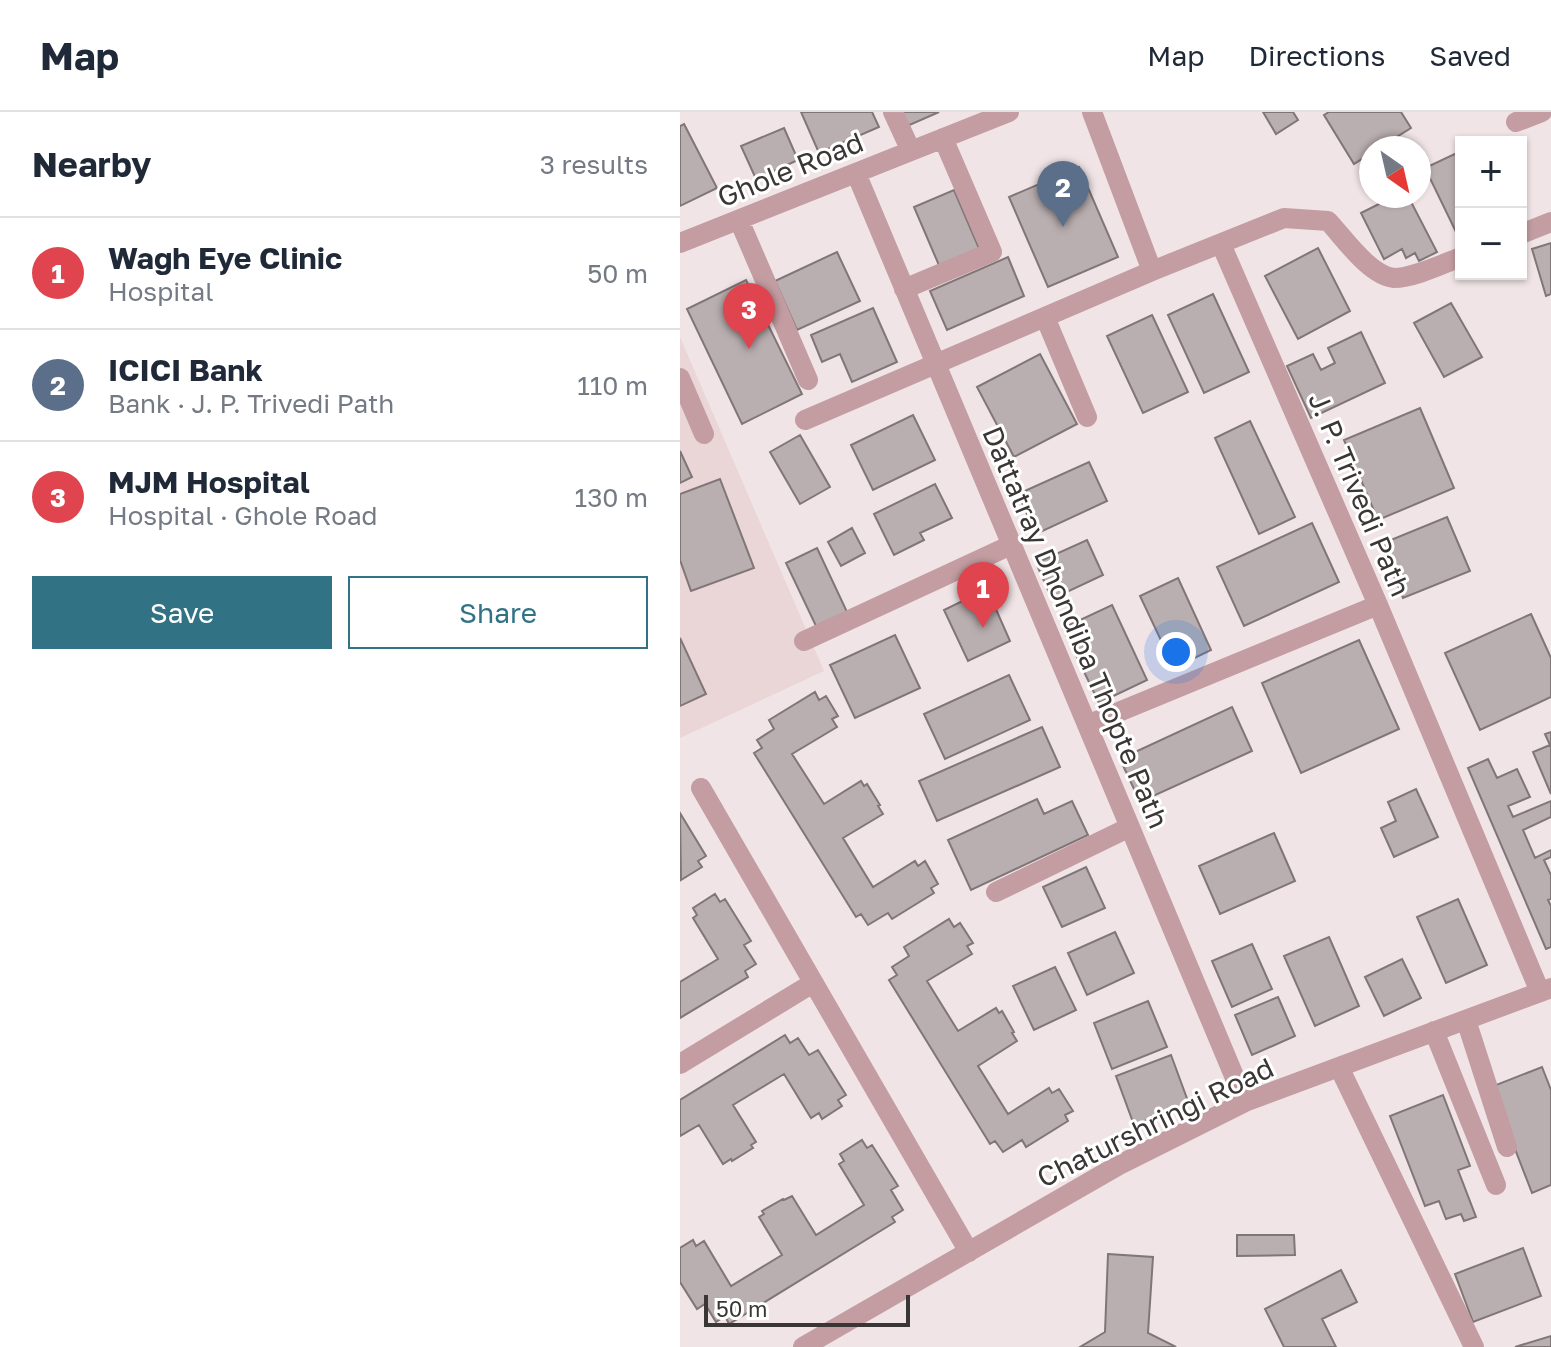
<!DOCTYPE html>
<meta charset="utf-8">
<style>
body{margin:0;font-family:"Golos Text",sans-serif;background:#f2f2f3;color:#1f2937}
.controls{position:absolute;right:24px;top:24px;display:grid;overflow:hidden;border-radius:0px;box-shadow:0 2px 6px #0004}
.controls button{width:72px;height:72px;display:grid;place-items:center;padding:0;border:0;border-bottom:2px solid #e0e1e3;background:#fff;color:#1f2937;font:40px sans-serif}
.compass{position:absolute;left:679px;top:24px;width:72px;height:72px;border-radius:50%;background:#fff;box-shadow:0 2px 6px #0004;rotate:146deg}
.scale{position:absolute;left:24px;bottom:20px;width:206px;box-sizing:border-box;padding-left:8px;border:4px solid #3a3636;border-top:0;font-size:22px;line-height:28px;white-space:nowrap;color:#3a3636;-webkit-text-stroke:6px #fff;paint-order:stroke}
.you{position:absolute;left:496px;top:540px;width:28px;height:28px;margin:-20px;border:6px solid #fff;border-radius:50%;background:#1a73e8;box-shadow:0 0 0 12px #1a73e833}
.badge{display:grid;place-items:center;width:52px;height:52px;border-radius:50%;background:#317385;color:#fff;font-size:26px;font-weight:700}
.pin{position:absolute;translate:-50% -66px;filter:drop-shadow(0 2px 4px #0008)}
.pin::after{content:'';position:absolute;top:42px;width:28px;height:24px;background:inherit;clip-path:polygon(0 0,100% 0,50% 100%)}
.list{margin:0;padding:0;list-style:none}
h2{display:flex;justify-content:space-between;align-items:center;height:104px;margin:0;padding:0 32px;font-size:34px}
h2 small{font-size:26px;font-weight:400;color:#747a83}
.list li{display:grid;grid-template-columns:52px 1fr auto;gap:24px;align-items:center;box-sizing:border-box;height:112px;padding:0 32px;border-top:2px solid #e0e1e3}
.list b{display:block;font-size:30px;white-space:nowrap}
.list p{margin:0;font-size:26px;white-space:nowrap;color:#747a83}
.list em{font-size:26px;font-style:normal;color:#747a83}
.actions{display:flex;gap:16px;padding:24px 32px}
.actions a{flex:1;padding:18px 0;border:2px solid #317385;border-radius:0px;text-align:center;font-size:28px;color:#317385}
.actions .main{background:#317385;color:#fff}
.map{position:relative;flex:none;width:871px;height:1235px;overflow:hidden}
header{display:flex;align-items:center;gap:48px;box-sizing:border-box;height:112px;padding:0 40px;background:#fff;border-bottom:2px solid #e0e1e3}
header strong{font-size:38px}
nav{display:flex;gap:44px;margin-inline-start:auto;font-size:28px}
main{display:flex}
aside{flex:1;background:#fff}
.map>svg:first-child{display:block}
</style>
<header>
<strong>Map</strong>
<nav><a>Map</a><a>Directions</a><a>Saved</a></nav>
</header>
<main>
<aside>
<h2>Nearby<small>3 results</small></h2>
<ul class="list">
<li><span class="badge" style="background:#e0444e">1</span><div><b>Wagh Eye Clinic</b><p>Hospital</p></div><em>50 m</em></li>
<li><span class="badge" style="background:#5c6f8a">2</span><div><b>ICICI Bank</b><p>Bank · J. P. Trivedi Path</p></div><em>110 m</em></li>
<li><span class="badge" style="background:#e0444e">3</span><div><b>MJM Hospital</b><p>Hospital · Ghole Road</p></div><em>130 m</em></li>
</ul>
<div class="actions"><a class="main">Save</a><a>Share</a></div>
</aside>
<div class="map">
<svg width="871" height="1235" viewBox="0 0 871 1235">
<rect width="100%" height="100%" fill="#f0e4e6"/>
<path fill="#ead5d7" d="M 0,225 L 144,559 L 0,626 Z"/>
<path fill="#baafb0" stroke="#807577" stroke-width="2" d="M 121,0 L 192,0 L 199,15 L 139,41 Z
M 218,0 L 259,0 L 225,15 Z
M 583,0 L 613,0 L 618,8 L 596,22 Z
M 649,0 L 721,0 L 731,16 L 699,36 L 691,36 L 691,41 L 674,52 L 644,3 Z
M 4,12 L 37,76 L 0,94 L 0,14 Z
M 104,16 L 118,48 L 76,67 L 61,34 Z
M 781,39 L 781,118 L 776,120 L 745,56 Z
M 399,55 L 438,145 L 368,175 L 329,85 Z
M 274,78 L 301,141 L 261,158 L 234,95 Z
M 699,84 L 728,84 L 757,140 L 739,149 L 735,141 L 726,146 L 722,137 L 704,147 L 681,101 L 703,90 Z
M 871,131 L 871,182 L 866,184 L 852,137 Z
M 638,136 L 670,199 L 618,227 L 585,164 Z
M 157,140 L 180,189 L 117,218 L 95,169 Z
M 328,145 L 344,184 L 267,218 L 250,179 Z
M 66,168 L 122,282 L 62,312 L 7,197 Z
M 533,182 L 569,260 L 524,281 L 488,203 Z
M 771,191 L 802,245 L 764,265 L 734,211 Z
M 193,196 L 217,250 L 172,270 L 160,242 L 142,250 L 131,223 Z
M 472,203 L 508,280 L 463,301 L 427,224 Z
M 681,220 L 705,271 L 631,306 L 607,254 L 633,242 L 641,258 L 655,251 L 648,236 Z
M 360,242 L 397,312 L 334,345 L 297,275 Z
M 740,296 L 774,376 L 698,408 L 664,328 Z
M 233,303 L 255,348 L 193,378 L 171,333 Z
M 570,309 L 615,405 L 579,422 L 535,326 Z
M 120,323 L 150,375 L 120,392 L 90,340 Z
M 0,339 L 12,365 L 0,371 Z
M 409,350 L 427,389 L 356,422 L 338,382 Z
M 40,367 L 74,456 L 11,479 L 0,448 L 0,382 Z
M 255,372 L 272,406 L 240,421 L 244,428 L 214,443 L 194,402 Z
M 767,405 L 790,459 L 723,486 L 701,432 Z
M 632,411 L 659,470 L 564,514 L 537,455 Z
M 172,416 L 185,441 L 161,454 L 148,430 Z
M 407,428 L 423,463 L 372,487 L 356,451 Z
M 137,436 L 167,500 L 136,514 L 106,451 Z
M 498,466 L 531,538 L 494,556 L 460,484 Z
M 307,477 L 330,529 L 288,549 L 264,498 Z
M 432,493 L 467,568 L 419,591 L 383,516 Z
M 851,502 L 871,546 L 871,585 L 800,618 L 765,541 Z
M 215,523 L 240,576 L 175,606 L 150,553 Z
M 0,526 L 26,582 L 0,594 Z
M 679,528 L 719,617 L 621,661 L 582,571 Z
M 329,563 L 350,608 L 265,647 L 244,602 Z
M 135,580 L 139,588 L 146,584 L 158,604 L 152,607 L 157,615 L 112,642 L 144,692 L 181,669 L 184,674 L 187,672 L 200,693 L 198,694 L 203,702 L 163,726 L 193,775 L 235,749 L 238,754 L 245,749 L 258,772 L 251,776 L 254,781 L 212,807 L 208,801 L 188,813 L 181,802 L 176,805 L 74,641 L 82,636 L 77,628 L 94,617 L 89,608 Z
M 552,595 L 572,639 L 460,690 L 440,647 Z
M 362,615 L 380,655 L 257,709 L 239,669 Z
M 871,620 L 871,682 L 853,640 L 870,633 L 865,622 Z
M 808,647 L 817,666 L 837,657 L 850,685 L 828,694 L 833,705 L 871,689 L 871,705 L 843,718 L 855,746 L 871,738 L 871,745 L 864,748 L 871,763 L 871,787 L 868,788 L 871,794 L 871,835 L 866,837 L 788,656 Z
M 736,677 L 758,725 L 714,745 L 701,716 L 716,709 L 708,690 Z
M 357,687 L 364,702 L 392,689 L 408,723 L 291,778 L 268,728 Z
M 0,701 L 26,744 L 18,749 L 22,755 L 1,768 Z
M 594,721 L 615,769 L 540,802 L 519,754 Z
M 406,755 L 425,796 L 382,815 L 363,775 Z
M 35,782 L 40,790 L 45,787 L 71,829 L 64,833 L 76,852 L 65,859 L 68,865 L 0,906 L 0,870 L 38,847 L 13,806 L 17,803 L 13,796 Z
M 778,787 L 807,853 L 766,871 L 737,805 Z
M 269,807 L 274,815 L 280,811 L 293,831 L 287,834 L 292,842 L 247,869 L 278,919 L 316,896 L 319,901 L 322,899 L 334,920 L 332,921 L 337,929 L 298,954 L 328,1002 L 369,976 L 372,981 L 379,977 L 393,999 L 385,1003 L 388,1009 L 346,1035 L 342,1028 L 323,1040 L 315,1029 L 310,1032 L 209,868 L 217,863 L 212,855 L 229,844 L 224,835 Z
M 435,820 L 454,861 L 407,883 L 388,841 Z
M 649,825 L 679,894 L 635,914 L 604,844 Z
M 572,832 L 592,877 L 552,895 L 532,849 Z
M 722,847 L 741,886 L 704,904 L 685,865 Z
M 375,855 L 396,898 L 354,918 L 333,874 Z
M 598,885 L 615,924 L 572,943 L 555,903 Z
M 468,889 L 487,935 L 432,957 L 414,911 Z
M 105,923 L 110,931 L 118,926 L 129,943 L 138,938 L 166,983 L 158,988 L 162,994 L 142,1007 L 139,1001 L 131,1006 L 104,962 L 53,993 L 76,1030 L 71,1033 L 73,1036 L 52,1049 L 51,1047 L 43,1052 L 19,1013 L 0,1024 L 0,988 Z
M 491,943 L 509,992 L 454,1013 L 436,964 Z
M 862,955 L 871,978 L 871,1073 L 852,1081 L 811,975 Z
M 763,983 L 790,1054 L 778,1058 L 796,1105 L 784,1109 L 781,1102 L 766,1107 L 759,1089 L 745,1094 L 710,1004 Z
M 182,1028 L 187,1036 L 192,1033 L 218,1074 L 211,1078 L 223,1098 L 212,1105 L 215,1110 L 49,1212 L 45,1204 L 36,1210 L 25,1192 L 17,1197 L 0,1170 L 0,1136 L 13,1128 L 16,1134 L 24,1129 L 51,1174 L 102,1143 L 79,1105 L 84,1102 L 82,1099 L 103,1087 L 104,1088 L 112,1084 L 136,1123 L 184,1093 L 159,1052 L 164,1049 L 160,1042 Z
M 557,1123 L 614,1123 L 615,1143 L 557,1144 Z
M 843,1136 L 861,1184 L 793,1210 L 775,1162 Z
M 428,1142 L 473,1145 L 468,1221 L 496,1235 L 400,1235 L 425,1220 Z
M 661,1158 L 677,1190 L 642,1207 L 656,1235 L 604,1235 L 585,1197 Z
M 871,1224 L 871,1235 L 835,1235 Z"/>
<g fill="none" stroke-linecap="round" stroke-linejoin="round">
<path stroke="#c39da2" stroke-width="20" d="M 213,0 L 231,39
M 412,0 L 472,159
M 836,10 L 862,0
M 176,61 L 565,990
M 59,108 L 128,268
M 841,122 L 871,110
M 0,131 L 329,0
M 541,132 L 698,493 L 860,880
M 224,177 L 312,140 L 263,26
M 365,205 L 407,305
M 0,266 L 24,322
M 125,308 L 472,159 L 604,106 L 648,109 C 664,126 690,164 714,166 C 733,166 763,152 781,145
M 124,529 L 331,433
M 407,613 L 698,493
M 21,676 L 289,1140
M 316,780 L 450,715
M 786,908 L 827,1035
M 754,919 L 816,1073
M 0,952 L 133,871
M 659,955 L 794,1235
M 123,1235 L 439,1053 L 565,990 L 871,876"/>
</g>
<g text-anchor="middle" dominant-baseline="central" stroke-width="6" stroke-linejoin="round" paint-order="stroke">
<g font-size="28" fill="#3a3636" stroke="#fff">
<text transform="translate(110 57) rotate(-22)">Ghole Road</text>
<text transform="translate(680 382) rotate(67)">J. P. Trivedi Path</text>
<text transform="translate(396 515) rotate(67)">Dattatray Dhondiba Thopte Path</text>
<text transform="translate(475 1010) rotate(-26)">Chaturshringi Road</text>
</g>
</g>
</svg>
<div class="controls">
<button>+</button>
<button>−</button>
</div>
<svg class="compass" viewBox="-18 -18 36 36"><path d="M0-13l5 13h-10z" fill="#e53935"/><path d="M0 13l5-13h-10z" fill="#747a83"/></svg>
<div class="scale">50 m</div>
<div class="you"></div>
<div class="pin badge" style="left:303px;top:516px;background:#e0444e">1</div>
<div class="pin badge" style="left:383px;top:115px;background:#5c6f8a">2</div>
<div class="pin badge" style="left:69px;top:237px;background:#e0444e">3</div>
</div>
</main>
